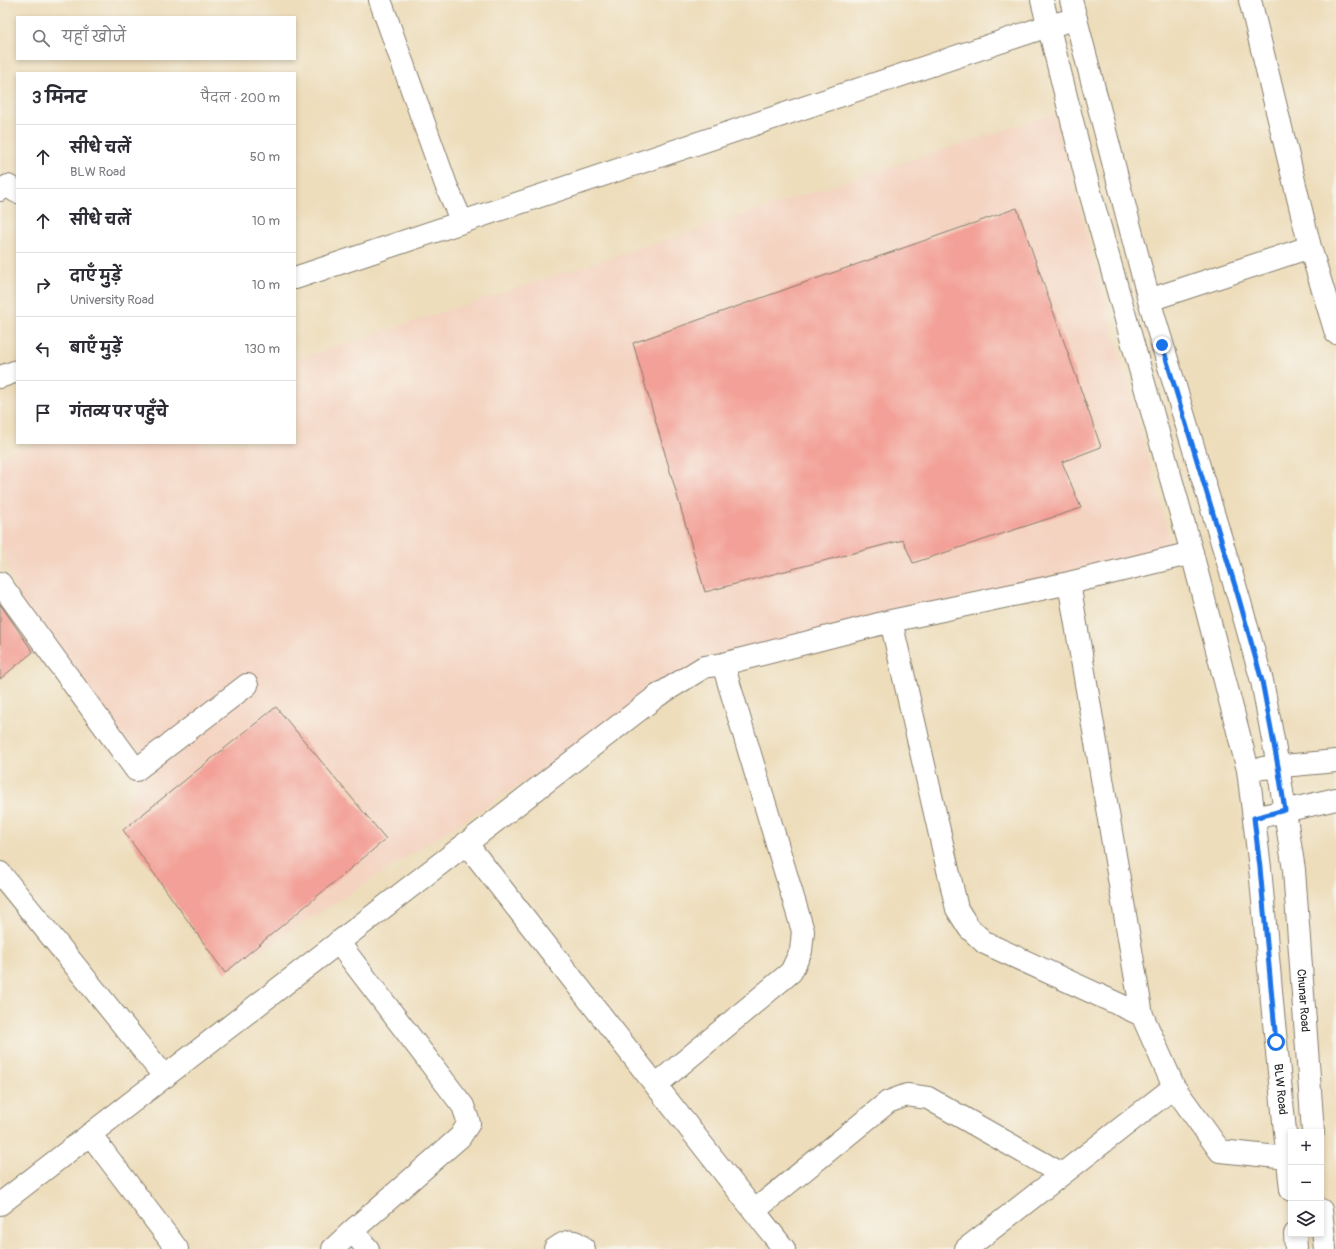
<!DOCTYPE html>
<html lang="hi">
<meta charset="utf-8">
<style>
body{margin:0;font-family:Pangolin,"Playpen Sans Deva",sans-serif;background:#f2f2f3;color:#2b2b33}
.controls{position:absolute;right:12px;bottom:12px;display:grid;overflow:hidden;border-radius:0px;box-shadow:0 2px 6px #0003}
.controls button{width:36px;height:36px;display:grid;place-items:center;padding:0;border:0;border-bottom:1px solid #e1e1e2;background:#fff;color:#2b2b33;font:20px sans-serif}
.stop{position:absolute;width:12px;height:12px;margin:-9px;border:3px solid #1a73e8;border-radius:50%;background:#fff}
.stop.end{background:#1a73e8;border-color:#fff;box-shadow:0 1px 4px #0008}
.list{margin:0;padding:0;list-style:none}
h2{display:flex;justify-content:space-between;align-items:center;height:52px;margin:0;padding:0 16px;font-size:17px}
h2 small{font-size:13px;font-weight:400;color:#7c7c81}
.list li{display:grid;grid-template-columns:26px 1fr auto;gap:12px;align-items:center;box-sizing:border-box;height:64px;padding:0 16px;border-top:1px solid #e1e1e2}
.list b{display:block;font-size:15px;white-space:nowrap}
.list p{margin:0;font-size:13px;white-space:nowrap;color:#7c7c81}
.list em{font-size:13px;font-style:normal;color:#7c7c81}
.icon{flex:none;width:22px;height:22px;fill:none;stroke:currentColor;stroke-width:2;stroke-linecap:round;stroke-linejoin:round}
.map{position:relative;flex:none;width:1336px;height:1249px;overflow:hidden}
.search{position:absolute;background:#fff;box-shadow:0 2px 6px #0003;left:16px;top:16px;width:280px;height:44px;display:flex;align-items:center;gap:10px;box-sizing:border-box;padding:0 14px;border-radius:0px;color:#7c7c81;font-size:15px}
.panel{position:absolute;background:#fff;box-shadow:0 2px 6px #0003;left:16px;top:72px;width:280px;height:372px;border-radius:0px}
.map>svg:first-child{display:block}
</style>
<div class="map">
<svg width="1336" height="1249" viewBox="0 0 1336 1249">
<rect width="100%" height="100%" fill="#f7f3e8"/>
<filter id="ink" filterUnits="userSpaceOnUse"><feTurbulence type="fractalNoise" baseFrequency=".025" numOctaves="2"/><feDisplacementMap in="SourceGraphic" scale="8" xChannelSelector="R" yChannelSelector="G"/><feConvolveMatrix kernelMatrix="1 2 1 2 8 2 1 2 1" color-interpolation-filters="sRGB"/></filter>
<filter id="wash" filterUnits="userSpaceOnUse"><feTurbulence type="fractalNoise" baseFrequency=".012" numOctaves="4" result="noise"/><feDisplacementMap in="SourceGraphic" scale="16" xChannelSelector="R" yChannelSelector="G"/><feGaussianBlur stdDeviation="0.9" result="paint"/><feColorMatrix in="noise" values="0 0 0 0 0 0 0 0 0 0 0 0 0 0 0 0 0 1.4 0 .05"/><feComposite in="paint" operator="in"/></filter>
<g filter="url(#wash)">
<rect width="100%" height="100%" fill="#edddbb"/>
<path fill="#f4d3c1" d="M 1054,114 L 1172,546 L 704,667 L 225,973 L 123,830 L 136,769 L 33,652 L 0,541 L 0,456 L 39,443 L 295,443 L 295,360 Z"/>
<g id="blocks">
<path fill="#f3a198" d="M 1017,208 L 1101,447 L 1062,462 L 1081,508 L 913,563 L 903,540 L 705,592 L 633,343 Z
M 0,604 L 33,652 L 0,679 Z
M 276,707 L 386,839 L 225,973 L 123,830 Z"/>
</g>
</g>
<g filter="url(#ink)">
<use href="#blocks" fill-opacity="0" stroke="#847c6c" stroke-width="1"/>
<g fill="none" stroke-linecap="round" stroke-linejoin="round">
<defs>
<path id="minor" d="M 380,0 L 446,185 L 462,222
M 1250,0 L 1310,247
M 0,190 L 8,186 L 17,192
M 295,278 L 1048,26 L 1076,19
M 1149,300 L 1310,247 L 1336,333
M 0,377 L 17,371
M 0,583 L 136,770 L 247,685
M 1069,583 L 1142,1015
M 891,621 L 957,909 L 969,928 L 985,943 L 1142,1015 L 1174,1087
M 466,843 L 784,1249
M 0,873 L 165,1077
M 656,1085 L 791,972 L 801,951 L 803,931 L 723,664
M 90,1134 L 177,1249
M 0,1204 L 657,696 L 704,667 L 723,664 L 891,621 L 1069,583 L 1192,553
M 754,1211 L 888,1102 L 907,1095 L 928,1098 L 1062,1174
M 352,1231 L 368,1249
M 333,1249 L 352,1231 L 460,1137 L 469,1123 L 463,1106 L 338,942
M 555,1249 C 566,1241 574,1237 584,1249
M 966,1249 L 1174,1087 L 1220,1151 L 1288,1158"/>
<g id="major">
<path id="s1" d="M 1042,0 L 1088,185 L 1192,553 L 1248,770 L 1260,868 L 1273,1013 L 1291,1190"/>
<path id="s2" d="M 1071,0 L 1149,300 L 1239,599 L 1262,681 L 1278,766 L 1294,870 L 1313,1132"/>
<path d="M 1263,768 L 1336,761"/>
<path d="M 1254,818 L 1336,799"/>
<path d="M 1321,1210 L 1325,1249"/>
<path d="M 1295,1234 L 1296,1249"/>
</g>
</defs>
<use href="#minor" stroke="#847c6c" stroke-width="24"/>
<use href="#major" stroke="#847c6c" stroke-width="24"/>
<use href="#minor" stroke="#fff" stroke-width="22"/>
<use href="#major" stroke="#fff" stroke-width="22"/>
</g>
</g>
<g fill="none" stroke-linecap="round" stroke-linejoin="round" filter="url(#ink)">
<path stroke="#1a73e8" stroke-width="5" d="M 1162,345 L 1239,599 L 1262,681 L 1278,766 L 1285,810 L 1254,818 L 1260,868 L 1276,1042"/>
</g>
<g text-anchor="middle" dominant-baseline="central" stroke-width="4" stroke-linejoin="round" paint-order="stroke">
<g font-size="12" fill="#1c1c1c" stroke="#f7f3e8">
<text stroke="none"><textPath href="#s2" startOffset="1030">Chunar Road</textPath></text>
<text stroke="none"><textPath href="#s1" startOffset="1118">BLW Road</textPath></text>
</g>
</g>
</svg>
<div class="controls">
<button>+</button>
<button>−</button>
<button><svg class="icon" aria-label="layers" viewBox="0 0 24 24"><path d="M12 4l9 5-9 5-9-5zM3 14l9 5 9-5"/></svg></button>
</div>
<div class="stop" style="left:1276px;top:1042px"></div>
<div class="stop end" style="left:1162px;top:345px"></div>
<div class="search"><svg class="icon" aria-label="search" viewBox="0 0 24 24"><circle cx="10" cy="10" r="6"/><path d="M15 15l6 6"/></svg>यहाँ खोजें</div>
<section class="panel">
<h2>3 मिनट<small>पैदल · 200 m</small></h2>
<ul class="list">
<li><svg class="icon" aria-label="ahead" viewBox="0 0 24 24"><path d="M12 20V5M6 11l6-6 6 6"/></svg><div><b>सीधे चलें</b><p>BLW Road</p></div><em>50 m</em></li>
<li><svg class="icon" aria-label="ahead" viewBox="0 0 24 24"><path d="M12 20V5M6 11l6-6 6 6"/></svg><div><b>सीधे चलें</b></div><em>10 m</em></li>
<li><svg class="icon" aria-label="right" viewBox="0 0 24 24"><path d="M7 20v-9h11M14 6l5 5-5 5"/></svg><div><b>दाएँ मुड़ें</b><p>University Road</p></div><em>10 m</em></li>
<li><svg class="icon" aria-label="left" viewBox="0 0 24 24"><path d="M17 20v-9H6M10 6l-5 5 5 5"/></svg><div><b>बाएँ मुड़ें</b></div><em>130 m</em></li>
<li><svg class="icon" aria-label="arrive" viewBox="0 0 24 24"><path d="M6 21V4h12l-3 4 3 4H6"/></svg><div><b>गंतव्य पर पहुँचे</b></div></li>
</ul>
</section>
</div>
